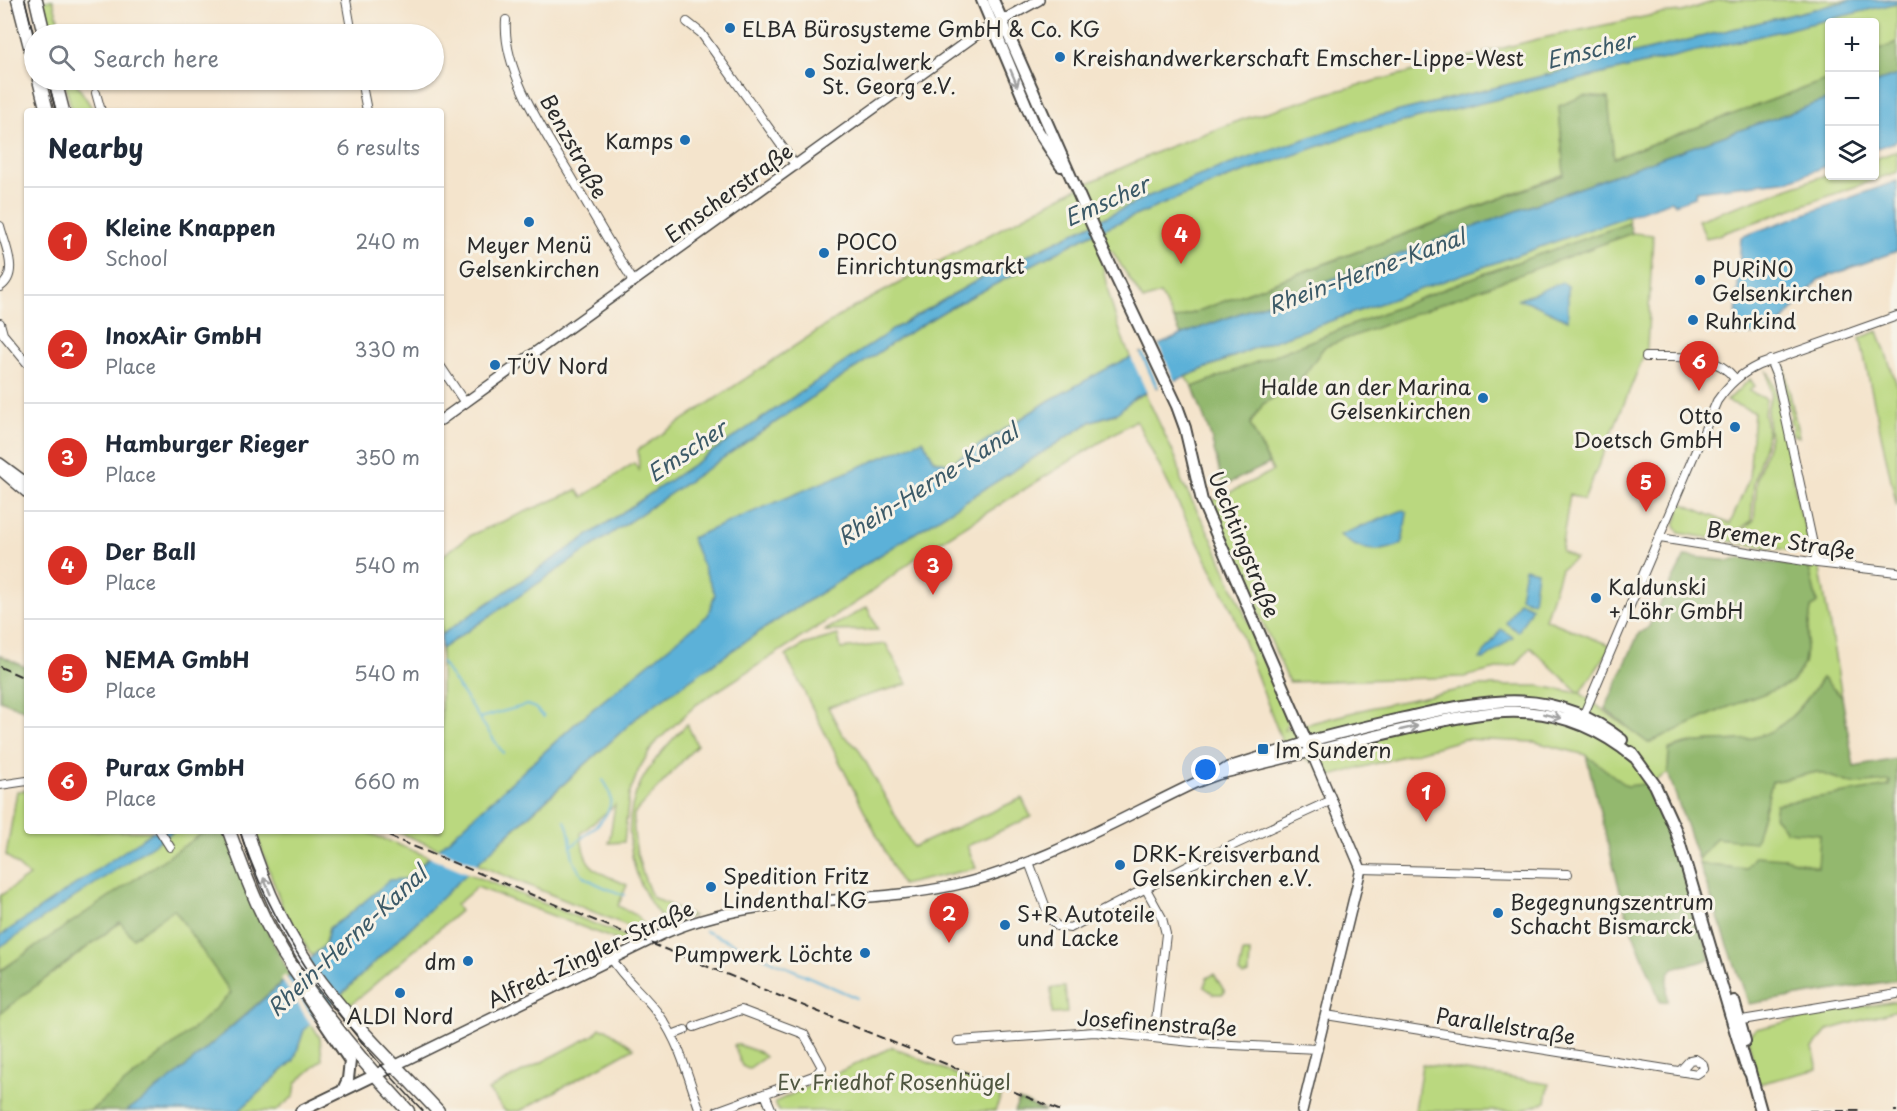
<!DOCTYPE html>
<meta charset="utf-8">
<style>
body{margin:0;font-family:"Playpen Sans",sans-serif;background:#f6f6f7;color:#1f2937}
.controls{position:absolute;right:18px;top:18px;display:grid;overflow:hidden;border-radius:6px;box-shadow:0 2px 4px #0004}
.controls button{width:54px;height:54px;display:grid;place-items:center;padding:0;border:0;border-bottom:2px solid #e0e1e3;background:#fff;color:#1f2937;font:30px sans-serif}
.you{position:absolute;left:1206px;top:770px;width:21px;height:21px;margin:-15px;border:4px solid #fff;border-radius:50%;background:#1a73e8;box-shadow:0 0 0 9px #1a73e833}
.badge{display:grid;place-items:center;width:39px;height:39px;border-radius:50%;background:#d93025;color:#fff;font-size:20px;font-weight:700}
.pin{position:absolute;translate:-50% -50px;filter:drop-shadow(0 2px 3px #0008)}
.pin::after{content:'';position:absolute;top:32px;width:21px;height:18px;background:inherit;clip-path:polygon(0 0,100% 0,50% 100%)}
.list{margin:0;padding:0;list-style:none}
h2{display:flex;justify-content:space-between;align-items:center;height:78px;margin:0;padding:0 24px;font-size:26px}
h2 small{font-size:20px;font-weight:400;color:#747a83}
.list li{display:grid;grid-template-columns:39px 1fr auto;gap:18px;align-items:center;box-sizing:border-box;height:108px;padding:0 24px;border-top:2px solid #e0e1e3}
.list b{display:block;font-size:22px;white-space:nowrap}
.list p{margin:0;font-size:20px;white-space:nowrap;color:#747a83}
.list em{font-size:20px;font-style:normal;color:#747a83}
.icon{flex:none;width:33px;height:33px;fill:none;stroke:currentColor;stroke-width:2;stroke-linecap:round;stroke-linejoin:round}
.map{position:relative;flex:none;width:1897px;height:1111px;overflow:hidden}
.search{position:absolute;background:#fff;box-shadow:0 2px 4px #0004;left:24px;top:24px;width:420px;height:66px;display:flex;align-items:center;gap:15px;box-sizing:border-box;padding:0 21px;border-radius:33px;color:#747a83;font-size:22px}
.panel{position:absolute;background:#fff;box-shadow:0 2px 4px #0004;left:24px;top:108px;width:420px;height:726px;border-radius:6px}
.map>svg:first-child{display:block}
</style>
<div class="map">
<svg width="1897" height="1111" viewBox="0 0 1897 1111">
<rect width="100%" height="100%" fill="#f7f3e8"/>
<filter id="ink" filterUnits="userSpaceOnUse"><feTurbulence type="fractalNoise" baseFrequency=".0167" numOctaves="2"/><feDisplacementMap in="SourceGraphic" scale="12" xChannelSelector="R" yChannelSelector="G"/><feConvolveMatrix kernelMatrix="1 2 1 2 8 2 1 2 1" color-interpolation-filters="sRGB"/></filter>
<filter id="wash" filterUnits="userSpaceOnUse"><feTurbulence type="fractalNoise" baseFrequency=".008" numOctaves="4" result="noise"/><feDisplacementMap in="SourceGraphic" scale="24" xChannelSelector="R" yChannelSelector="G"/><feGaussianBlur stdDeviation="1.35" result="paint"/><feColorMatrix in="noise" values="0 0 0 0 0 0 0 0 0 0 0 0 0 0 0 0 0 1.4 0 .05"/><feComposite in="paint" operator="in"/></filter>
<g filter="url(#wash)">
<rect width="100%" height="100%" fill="#f4e4cc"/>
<path fill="#bad87f" stroke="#728255" stroke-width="1.5" d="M 43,0 L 53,0 L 62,34 L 52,34 Z
M 1718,0 L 1851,0 L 1355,122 L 1149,196 L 985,276 L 897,327 L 441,635 L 441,557 L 471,535 L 577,490 L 583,497 L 634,463 L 639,470 L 638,450 L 849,310 L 1075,189 L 1166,148 L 1244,119 L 1329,93 L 1538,39 L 1658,14 L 1682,12 Z
M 1897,3 L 1897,43 L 1875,52 L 1874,22 L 1830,22 L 1829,79 L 1613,158 L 1608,98 L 1559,106 L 1564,174 L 1174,320 L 1160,294 L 1143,300 L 1112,251 L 1102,252 C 1101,275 1120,336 1131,358 L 1050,400 L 950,464 L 934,460 L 923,440 L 715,594 L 709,615 L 577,722 L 439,849 L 395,831 L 441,831 L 441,649 L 900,338 L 946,310 L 1091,234 L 1219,181 L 1357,133 Z
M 64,80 L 74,80 L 94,111 L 72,111 Z
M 1897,151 L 1897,172 L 1715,236 L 1706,238 L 1698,220 L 1829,174 L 1874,176 L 1875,159 Z
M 1628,215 L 1629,223 L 1475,277 L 1193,387 L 1185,377 L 1257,347 Z
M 1632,233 L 1653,235 L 1647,348 L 1584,500 L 1570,494 L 1561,551 L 1576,558 L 1561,569 L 1545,619 L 1612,646 L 1580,693 L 1648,743 L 1723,709 L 1792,683 L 1804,664 L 1811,608 L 1817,603 L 1809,568 L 1819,564 L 1842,697 L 1822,678 C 1802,708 1781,736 1741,740 C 1712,742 1698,739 1669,749 L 1668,773 L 1651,783 L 1627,787 L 1586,755 L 1535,742 L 1465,739 L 1324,778 L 1315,763 L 1286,752 L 1232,610 L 1136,420 L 925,551 L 863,598 L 697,704 L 654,744 L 639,769 L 629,795 L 624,842 L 609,843 L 615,805 L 581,833 C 583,870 597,871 627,885 L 618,906 L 636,915 L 651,933 L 648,934 L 476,864 L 642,713 L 765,628 L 1092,421 L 1116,414 L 1128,402 L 1145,393 L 1178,463 L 1181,480 L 1210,535 L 1249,624 L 1288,722 L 1284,730 L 1374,707 L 1478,686 L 1539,686 L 1579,693 L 1530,647 L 1517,664 L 1464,677 L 1289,682 L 1210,502 L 1273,471 L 1250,424 L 1263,404 L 1300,381 L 1324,347 Z
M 1878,331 L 1897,385 L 1897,507 L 1860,338 Z
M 1784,365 L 1799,437 L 1793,435 L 1791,429 L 1793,428 L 1789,419 L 1791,418 L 1787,399 L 1784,396 L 1786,395 L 1782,376 L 1779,374 L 1779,366 Z
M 1767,371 C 1777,380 1795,486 1799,508 C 1802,522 1812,539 1809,553 L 1736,543 L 1740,533 L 1754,520 L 1757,479 L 1770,437 L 1767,411 L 1771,394 Z
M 1750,379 L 1755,386 L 1749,391 L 1766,399 L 1764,413 L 1768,433 L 1754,482 L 1751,521 L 1736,532 L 1734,542 L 1679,533 L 1675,526 L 1682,503 L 1730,524 L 1749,479 L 1754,412 L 1727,401 Z
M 867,607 L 878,630 L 824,631 Z
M 838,635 L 841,649 L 886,644 L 907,684 L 828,707 L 842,734 L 858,748 L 913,847 L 1022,798 L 1031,817 L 967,846 L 976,868 L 902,885 L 786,656 L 803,645 Z
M 687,724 L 697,745 L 634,814 C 632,844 640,869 652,897 L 693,916 L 670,926 C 633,892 617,828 641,782 C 653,760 670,742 687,724 Z
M 1817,772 L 1853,784 L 1890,780 L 1890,786 L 1821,834 L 1818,867 L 1784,858 L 1746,869 L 1699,864 L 1698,859 L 1716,838 L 1755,841 L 1772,782 Z
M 27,790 L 27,831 L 206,831 L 0,971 L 0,896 L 29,876 L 6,855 L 17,791 Z
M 255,831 L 364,831 L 429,857 L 406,879 L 329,928 L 324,946 L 312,956 L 283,909 Z
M 467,873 L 635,940 L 627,944 L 477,887 L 456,905 L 460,911 L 349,1006 L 340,996 Z
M 174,908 L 232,993 L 198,1025 L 90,1111 L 0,1111 L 0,1013 L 121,922 L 133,938 Z
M 1243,952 L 1250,952 L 1249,974 L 1244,976 L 1239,973 Z
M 1214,974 L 1225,992 L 1222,994 L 1214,994 L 1204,987 L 1207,978 Z
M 1065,987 L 1067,1013 L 1052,1014 L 1051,988 Z
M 1897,1001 L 1897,1010 L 1828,1030 L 1813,1048 L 1818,1069 L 1758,1084 L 1748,1039 L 1750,1034 L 1756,1029 L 1829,1012 Z
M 311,1023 L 320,1038 L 322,1060 L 296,1083 L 294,1096 L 276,1111 L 239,1111 L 294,1060 L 304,1030 Z
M 600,1028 L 606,1029 L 634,1048 L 520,1111 L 505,1111 L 488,1090 L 594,1035 Z
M 736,1044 L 759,1052 L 765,1057 L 748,1069 L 742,1066 L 734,1045 Z
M 892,1047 L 1002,1094 L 995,1111 L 779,1111 L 775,1102 Z
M 1422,1064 L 1549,1084 L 1546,1102 L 1519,1111 L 1415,1111 Z"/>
<path fill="#93b86e" stroke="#5f724c" stroke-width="1.5" d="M 1897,43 L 1897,75 L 1875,83 L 1874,52 Z
M 1829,79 L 1829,99 L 1655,160 L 1181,335 L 1174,320 L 1564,175 L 1559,106 L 1583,96 L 1608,98 L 1614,158 Z
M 1629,223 L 1632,233 L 1324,347 L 1300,381 L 1263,404 L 1250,424 L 1269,464 L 1223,486 L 1211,437 L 1193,387 L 1475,277 Z
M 1685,556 L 1730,561 L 1740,558 L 1809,568 L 1817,603 L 1811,608 L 1804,664 L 1792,683 L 1723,709 L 1648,743 L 1605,709 L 1639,633 L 1648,628 Z
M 0,655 L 27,668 L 27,711 L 0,700 Z
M 1822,678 L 1842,697 L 1854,767 L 1897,759 L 1897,980 L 1749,1004 L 1699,864 L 1746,869 L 1755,856 L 1784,858 L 1818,867 L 1820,834 L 1786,831 L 1774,816 L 1776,804 L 1889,786 L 1890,781 L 1853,784 L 1817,772 L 1772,782 L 1755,842 L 1716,838 L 1698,859 L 1668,773 L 1669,750 C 1698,739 1712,742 1741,740 C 1781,736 1802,708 1822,678 Z
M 1586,755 L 1627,786 L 1651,783 L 1659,800 L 1710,958 C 1685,973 1662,952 1668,1001 L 1660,1002 C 1650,971 1635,943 1626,912 C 1611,860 1599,807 1586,755 Z
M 206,831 L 226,831 L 253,902 L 290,975 L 175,1076 L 127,1111 L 90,1111 L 198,1025 L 231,993 L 174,909 L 133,938 L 120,922 L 0,1013 L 0,971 Z
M 1019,1100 L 1045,1111 L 1014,1111 Z"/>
<path fill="#5bb1d8" stroke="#436e82" stroke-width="1.5" d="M 1851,0 L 1897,0 L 1897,3 L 1357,133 L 1219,181 L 1091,234 L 946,310 L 900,338 L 441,649 L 441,635 L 897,327 L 985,276 L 1149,196 L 1219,168 L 1355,122 Z
M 1897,75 L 1897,141 L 1875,149 L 1875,83 Z
M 1829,99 L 1829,165 L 1790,180 L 1696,191 L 1695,197 L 1675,204 L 1670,201 L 1257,347 L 1135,397 L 1117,413 L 1092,421 L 765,628 L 642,713 L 506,836 L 304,1030 L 294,1060 L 239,1111 L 127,1111 L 175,1076 L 321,949 L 326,943 L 329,928 L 346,917 L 390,880 L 406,879 L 577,722 L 708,615 L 715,594 L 691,538 L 923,440 L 934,460 L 950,464 L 1050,400 L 1110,367 L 1181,335 L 1655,160 Z
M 1897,181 L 1897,251 L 1818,280 L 1772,334 L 1735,335 L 1741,237 Z
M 1562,282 L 1568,286 L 1568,320 L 1527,301 L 1517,300 Z
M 1403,510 L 1407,513 L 1402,544 C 1380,554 1358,552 1340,535 Z
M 1525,568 L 1537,571 L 1533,602 L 1520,597 Z
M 1519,601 L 1532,607 L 1518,632 L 1506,623 Z
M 1501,629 L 1513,637 L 1485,659 L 1480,659 Z
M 154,831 L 174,831 L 0,947 L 0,936 Z"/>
<path fill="#f4e4cc" d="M 1157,342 L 1176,384 L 1160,390 L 1142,350 Z
M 1139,351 L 1157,391 L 1148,395 L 1130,355 Z
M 436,848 L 439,849 L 479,865 L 470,874 L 427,856 Z
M 285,975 L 316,1022 L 312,1026 L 281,979 Z"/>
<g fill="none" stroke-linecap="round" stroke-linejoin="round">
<path stroke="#5bb1d8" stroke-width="2" d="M 441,662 L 503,753
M 479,718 L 527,705 L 535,708 L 544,717
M 565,821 C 571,832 570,842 572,853 C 575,880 602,886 624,895
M 571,847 C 592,828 626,811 603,780
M 705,931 L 857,998"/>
</g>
</g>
<g filter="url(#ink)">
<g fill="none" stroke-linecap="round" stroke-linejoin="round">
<defs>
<path id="minor" d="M 346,0 L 352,34
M 506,20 C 502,74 549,138 575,183 C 594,216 613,250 634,282
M 687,22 L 701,33 L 796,166
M 361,80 L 367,111
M 96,93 L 101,111
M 0,226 C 5,246 20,274 0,287
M 0,323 L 3,334 L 27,363
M 1646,357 C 1677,358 1715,351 1735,379
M 1770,360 L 1777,377 L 1817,563
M 441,367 L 465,403
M 1660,538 L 1817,563 L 1897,572
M 1581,721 L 1717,401 C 1729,384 1740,374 1759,365 L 1897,316
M 0,785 L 27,781
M 160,831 L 170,847
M 1029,862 L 1050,919 L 1057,926 L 1070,928 L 1192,864 L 1332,800
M 1361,869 L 1568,874
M 1146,889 L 1162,918 L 1166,934 L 1154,1038
M 612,959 C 625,981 646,995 660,1016 C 680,1043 689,1080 700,1111
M 1326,1015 L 1697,1074 L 1704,1069 L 1703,1064 L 1695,1059 L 1690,1060 L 1680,1071
M 1736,1021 L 1897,994
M 694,1027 L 741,1010 L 804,1034 L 822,1067 L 816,1075 L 717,1111
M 672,1035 L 685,1030
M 958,1041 L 1095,1032 L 1211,1044 L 1318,1049
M 765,1094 L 772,1111"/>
<path id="tertiary" d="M 441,420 L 976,35 L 1039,0
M 0,463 L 27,483
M 0,470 L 27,493
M 1219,773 L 1228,767 L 1307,742
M 394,1066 L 661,935 C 755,892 857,907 956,885 C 1035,868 1121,818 1195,783 L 1217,775 L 1311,752 L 1361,869 L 1302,1111"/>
<path id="secondary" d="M 982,0 L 1035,126 L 1061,166
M 993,0 L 1104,252 L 1177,406 L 1185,428 L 1202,501 L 1311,752 C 1345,743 1379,735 1414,727 C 1498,707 1562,698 1634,757
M 1307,742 C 1342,732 1378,724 1413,716 C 1491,699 1554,686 1622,740
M 1631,752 L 1655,785 L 1676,831 L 1745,1064 L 1750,1073
M 305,994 L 350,1061 L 348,1079 L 343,1090
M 1734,1001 L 1745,1041
M 1749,1068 L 1761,1111
M 301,1111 L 394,1066"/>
<path id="primary" d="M 18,0 L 34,62
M 36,0 L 44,34
M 39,80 L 47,111
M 55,80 L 63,111
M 229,831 C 246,878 264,927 293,968 C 327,1019 366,1066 408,1111
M 247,831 C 263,884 287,938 321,982 C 356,1028 399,1069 438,1111"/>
</defs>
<use href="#minor" stroke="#494743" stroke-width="10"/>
<use href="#tertiary" stroke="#494743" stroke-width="12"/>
<use href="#secondary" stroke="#494743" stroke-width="14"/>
<use href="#primary" stroke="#494743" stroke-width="15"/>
<use href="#minor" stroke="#fff" stroke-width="8"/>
<use href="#tertiary" stroke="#fff" stroke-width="9"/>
<use href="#secondary" stroke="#fff" stroke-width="10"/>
<use href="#primary" stroke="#fff" stroke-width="12"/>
<path stroke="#2b2b2b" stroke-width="1.5" d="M 25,0 L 34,38
M 48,80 L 56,111
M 240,831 C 275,940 345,1029 423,1111"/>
<path stroke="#2b2b2b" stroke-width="2" stroke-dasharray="9 4.5" stroke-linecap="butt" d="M 0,667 L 27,679
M 376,831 L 1061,1111
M 1809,1111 L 1863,1111
M 1894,1111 L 1897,1111"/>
</g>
<defs><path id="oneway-shaft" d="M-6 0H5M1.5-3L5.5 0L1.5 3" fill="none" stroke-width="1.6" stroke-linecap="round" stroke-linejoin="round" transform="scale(1.5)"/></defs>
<g stroke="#a0a0a0">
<use href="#oneway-shaft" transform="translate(1014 78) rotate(67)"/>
<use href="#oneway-shaft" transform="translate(1552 716) rotate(14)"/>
<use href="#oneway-shaft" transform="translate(1409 728) rotate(-13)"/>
<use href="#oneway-shaft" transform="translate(267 886) rotate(-113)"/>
</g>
</g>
<g fill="#1f6fb2" stroke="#f7f3e8" stroke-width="2">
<circle cx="730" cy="28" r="6"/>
<circle cx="1060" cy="57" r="6"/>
<circle cx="810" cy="73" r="6"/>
<circle cx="685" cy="140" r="6"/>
<circle cx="529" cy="222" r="6"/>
<circle cx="824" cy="253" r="6"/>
<circle cx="1700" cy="280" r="6"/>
<circle cx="1693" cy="320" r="6"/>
<circle cx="495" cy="365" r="6"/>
<circle cx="1483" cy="398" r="6"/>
<circle cx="1735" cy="427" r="6"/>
<circle cx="1596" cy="598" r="6"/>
<rect x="1257" y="743" width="12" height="12" rx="3"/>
<circle cx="1120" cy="865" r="6"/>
<circle cx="711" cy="887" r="6"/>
<circle cx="1498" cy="913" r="6"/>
<circle cx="1005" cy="925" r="6"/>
<circle cx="865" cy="953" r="6"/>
<circle cx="468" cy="961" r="6"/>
<circle cx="400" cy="993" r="6"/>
</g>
<g text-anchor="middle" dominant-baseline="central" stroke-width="6" stroke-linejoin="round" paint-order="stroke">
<g font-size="21" fill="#2b2b2b" stroke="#f7f3e8" text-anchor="start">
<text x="742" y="28">ELBA Bürosysteme GmbH &amp; Co. KG</text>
<text x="1072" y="57">Kreishandwerkerschaft Emscher-Lippe-West</text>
<text x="822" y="61">Sozialwerk<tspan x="822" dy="24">St. Georg e.V.</tspan></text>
<text x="673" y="140" text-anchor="end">Kamps</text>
<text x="836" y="241">POCO<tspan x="836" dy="24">Einrichtungsmarkt</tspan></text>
<text x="529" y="244" text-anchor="middle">Meyer Menü<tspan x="529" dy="24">Gelsenkirchen</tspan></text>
<text x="1712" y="268">PURiNO<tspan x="1712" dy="24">Gelsenkirchen</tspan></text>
<text x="1705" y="320">Ruhrkind</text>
<text x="507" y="365">TÜV Nord</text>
<text x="1471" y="386" text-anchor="end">Halde an der Marina<tspan x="1471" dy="24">Gelsenkirchen</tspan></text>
<text x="1723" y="415" text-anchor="end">Otto<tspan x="1723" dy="24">Doetsch GmbH</tspan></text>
<text x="1608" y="586">Kaldunski<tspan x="1608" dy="24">+ Löhr GmbH</tspan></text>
<text x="1275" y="749">Im Sundern</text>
<text x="1132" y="853">DRK-Kreisverband<tspan x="1132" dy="24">Gelsenkirchen e.V.</tspan></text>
<text x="723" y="875">Spedition Fritz<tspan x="723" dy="24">Lindenthal KG</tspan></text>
<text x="1510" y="901">Begegnungszentrum<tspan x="1510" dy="24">Schacht Bismarck</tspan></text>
<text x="1017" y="913">S+R Autoteile<tspan x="1017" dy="24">und Lacke</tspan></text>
<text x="853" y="953" text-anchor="end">Pumpwerk Löchte</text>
<text x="456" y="961" text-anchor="end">dm</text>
<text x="400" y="1015" text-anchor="middle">ALDI Nord</text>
</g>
<g font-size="21" fill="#2b2b2b" stroke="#f7f3e8">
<text transform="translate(575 146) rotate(61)">Benzstraße</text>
<text transform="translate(728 192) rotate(-36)">Emscherstraße</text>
<text transform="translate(1781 539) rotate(9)">Bremer Straße</text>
<text transform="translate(1245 544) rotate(68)">Uechtingstraße</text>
<text transform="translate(590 953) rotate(-25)">Alfred-Zingler-Straße</text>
<text transform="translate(1157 1022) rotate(4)">Josefinenstraße</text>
<text transform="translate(1506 1025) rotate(9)">Parallelstraße</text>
</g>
<g font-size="21" fill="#4f5640" stroke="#f7f3e8">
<text x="894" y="1081">Ev. Friedhof Rosenhügel</text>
</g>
<g font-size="22" font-style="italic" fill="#3c5a68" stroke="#f7f3e8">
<text transform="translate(1590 49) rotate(-14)">Emscher</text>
<text transform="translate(1106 200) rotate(-24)">Emscher</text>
<text transform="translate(1366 270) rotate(-20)">Rhein-Herne-Kanal</text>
<text transform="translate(686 450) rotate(-34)">Emscher</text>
<text transform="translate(927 483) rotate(-32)">Rhein-Herne-Kanal</text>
<text transform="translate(346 940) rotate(-43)">Rhein-Herne-Kanal</text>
</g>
</g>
</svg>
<div class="controls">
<button>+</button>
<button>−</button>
<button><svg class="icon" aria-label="layers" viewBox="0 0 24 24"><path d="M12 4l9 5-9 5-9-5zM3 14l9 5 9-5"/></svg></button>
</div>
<div class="you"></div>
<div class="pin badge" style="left:1426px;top:822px">1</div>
<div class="pin badge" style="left:949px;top:943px">2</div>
<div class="pin badge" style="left:933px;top:595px">3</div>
<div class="pin badge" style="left:1181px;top:264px">4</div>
<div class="pin badge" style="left:1646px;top:512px">5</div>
<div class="pin badge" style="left:1699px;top:391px">6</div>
<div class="search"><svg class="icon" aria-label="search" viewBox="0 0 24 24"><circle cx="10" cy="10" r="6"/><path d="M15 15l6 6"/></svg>Search here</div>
<section class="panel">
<h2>Nearby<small>6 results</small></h2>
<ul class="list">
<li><span class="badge">1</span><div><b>Kleine Knappen</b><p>School</p></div><em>240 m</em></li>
<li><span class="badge">2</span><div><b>InoxAir GmbH</b><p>Place</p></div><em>330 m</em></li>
<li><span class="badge">3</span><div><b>Hamburger Rieger</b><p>Place</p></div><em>350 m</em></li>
<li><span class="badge">4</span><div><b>Der Ball</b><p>Place</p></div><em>540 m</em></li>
<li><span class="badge">5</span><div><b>NEMA GmbH</b><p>Place</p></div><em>540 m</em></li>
<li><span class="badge">6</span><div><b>Purax GmbH</b><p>Place</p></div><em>660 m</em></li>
</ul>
</section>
</div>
